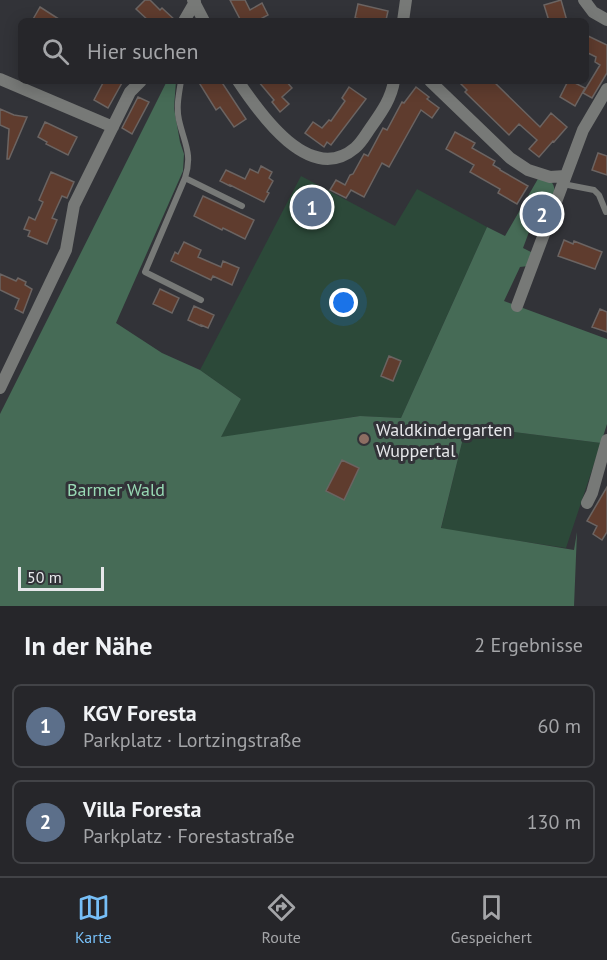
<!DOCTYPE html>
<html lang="de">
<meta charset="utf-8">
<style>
body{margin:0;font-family:"PT Sans",sans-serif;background:#323236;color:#f1f3f6}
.scale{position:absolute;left:18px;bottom:15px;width:86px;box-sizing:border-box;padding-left:6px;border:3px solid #e6e7ea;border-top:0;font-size:16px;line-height:21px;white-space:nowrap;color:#e6e7ea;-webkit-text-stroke:4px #323338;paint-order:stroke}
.you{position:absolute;left:344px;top:303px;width:21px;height:21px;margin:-15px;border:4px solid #fff;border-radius:50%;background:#1a73e8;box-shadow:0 0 0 9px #1a73e833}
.badge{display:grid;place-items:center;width:39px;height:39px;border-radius:50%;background:#77bff7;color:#fff;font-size:20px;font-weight:700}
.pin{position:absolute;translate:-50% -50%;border:3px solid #fff;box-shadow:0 2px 6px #0006}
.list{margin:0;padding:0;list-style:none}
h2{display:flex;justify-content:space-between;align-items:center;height:78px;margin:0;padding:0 24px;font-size:26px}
h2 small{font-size:20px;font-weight:400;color:#a4a5a8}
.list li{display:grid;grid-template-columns:39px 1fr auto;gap:18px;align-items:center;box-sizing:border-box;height:84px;margin:0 12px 12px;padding:0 12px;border:2px solid #424347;border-radius:9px}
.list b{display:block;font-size:22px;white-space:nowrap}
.list p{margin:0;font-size:20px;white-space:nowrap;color:#a4a5a8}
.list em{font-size:20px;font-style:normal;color:#a4a5a8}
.icon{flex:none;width:33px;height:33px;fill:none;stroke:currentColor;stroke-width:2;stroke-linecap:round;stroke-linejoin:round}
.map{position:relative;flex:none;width:607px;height:606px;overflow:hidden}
.search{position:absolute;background:#26262a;box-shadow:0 3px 15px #0003;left:18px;right:18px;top:18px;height:66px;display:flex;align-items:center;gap:15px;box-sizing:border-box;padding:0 21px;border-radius:9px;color:#a4a5a8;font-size:22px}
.sheet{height:270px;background:#26262a}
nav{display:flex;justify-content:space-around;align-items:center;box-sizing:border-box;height:84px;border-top:2px solid #424347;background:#26262a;font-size:16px;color:#a4a5a8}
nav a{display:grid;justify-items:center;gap:3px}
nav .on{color:#77bff7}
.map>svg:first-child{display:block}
</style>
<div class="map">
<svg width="607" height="606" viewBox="0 0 607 606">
<rect width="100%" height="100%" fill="#323338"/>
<path fill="#2c4939" d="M 301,176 L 395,226 L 417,189 L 487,227 L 401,418 L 359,416 L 220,438 L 241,399 L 200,370 Z
M 466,426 L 601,443 L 566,548 L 441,529 Z"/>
<path fill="#466b56" d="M 167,81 L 176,81 L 174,108 L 180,142 L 184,154 L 183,171 L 116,323 L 162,353 L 200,370 L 241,399 L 221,437 L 360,416 L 401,418 L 487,227 L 505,236 L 539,177 C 555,181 556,185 553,201 L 541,200 L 523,248 L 533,253 L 528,266 L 520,267 L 504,301 L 607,339 L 607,424 L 601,443 L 466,426 L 441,528 L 574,550 L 577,532 L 574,606 L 0,606 L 0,414 Z"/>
<path fill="#5f3c2e" stroke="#6b6462" stroke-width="1.5" d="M 145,0 L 150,0 L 160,10 L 162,8 L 176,21 L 149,21 L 136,9 Z
M 230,0 L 245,0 L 250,10 L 262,3 L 268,15 L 257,21 L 241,21 Z
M 561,0 L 567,21 L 549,21 L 544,5 Z
M 358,4 L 388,11 L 386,20 L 380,20 L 380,21 L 370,21 L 355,18 Z
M 40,7 L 62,21 L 32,21 Z
M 586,35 L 607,45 L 607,73 L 592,98 L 583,93 L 600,65 L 595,62 L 596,57 L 586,52 Z
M 104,81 L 123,81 L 108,108 L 94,100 Z
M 198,81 L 221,81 L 246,119 L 234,127 L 220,107 L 216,110 Z
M 258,81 L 286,81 L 292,88 L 282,97 L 289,104 L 280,112 L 272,102 L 274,100 Z
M 458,81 L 493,81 L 540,127 L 551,113 L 567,127 L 554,142 L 553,141 L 539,157 L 529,149 L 537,140 L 519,124 L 509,135 L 465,92 L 467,90 Z
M 568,81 L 571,81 L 585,88 L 575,106 L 560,97 Z
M 349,87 L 366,99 L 331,145 L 327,142 L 324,147 L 305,133 L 313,122 L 322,128 L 329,120 L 331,121 L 345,101 L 342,98 Z
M 416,87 L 429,97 L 427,99 L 439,108 L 432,118 L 421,110 L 389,167 L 382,163 L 364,197 L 351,190 L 346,198 L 330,190 L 336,180 L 345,185 L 350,175 L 353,174 L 364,154 L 368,156 L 383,128 L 387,130 L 402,102 L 404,103 Z
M 138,97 L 149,102 L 132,134 L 122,128 Z
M 0,109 L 14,115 L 27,117 L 9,159 L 7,159 L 9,129 L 0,125 Z
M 45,122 L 77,137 L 68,155 L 46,144 L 47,142 L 38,137 Z
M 455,132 L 475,143 L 472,148 L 495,161 L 493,165 L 500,169 L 500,170 L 528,186 L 517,204 L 498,193 L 500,189 L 470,172 L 474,165 L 446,149 Z
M 598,153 L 607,156 L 607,175 L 592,170 Z
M 261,166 L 272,172 L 269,178 L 273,181 L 267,192 L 269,193 L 264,202 L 230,185 L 230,186 L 220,181 L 226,170 L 245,179 L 250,169 L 258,173 Z
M 51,172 L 74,182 L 67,198 L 62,196 L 52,218 L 57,220 L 47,244 L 28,236 L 30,231 L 24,229 L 29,217 L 35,220 L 43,202 L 39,200 Z
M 203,196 L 254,220 L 245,239 L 223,228 L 222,230 L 194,216 Z
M 564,240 L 573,244 L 574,241 L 602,252 L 595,269 L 558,256 Z
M 184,242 L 201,250 L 198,257 L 221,267 L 223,261 L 239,268 L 232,285 L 213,276 L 211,280 L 171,261 L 175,252 L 178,254 Z
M 0,274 L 16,281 L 18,278 L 26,282 L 25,285 L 32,289 L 23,313 L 15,309 L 19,299 L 0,290 Z
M 160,289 L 179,298 L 172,313 L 153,304 Z
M 194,306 L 214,315 L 208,328 L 201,325 L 201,326 L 188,320 Z
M 600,309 L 607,312 L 607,332 L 592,327 Z
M 389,356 L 401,361 L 393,381 L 381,376 Z
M 342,460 L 359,468 L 344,500 L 326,491 Z
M 607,487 L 607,532 L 602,540 L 593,534 L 597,526 L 587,521 Z"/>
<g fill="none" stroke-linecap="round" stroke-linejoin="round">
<path stroke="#777977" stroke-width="6" d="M 181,81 C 179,94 176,107 179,120 C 184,143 193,154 185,178 L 242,206
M 185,178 L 145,272 L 201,300
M 563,184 L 594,190 L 599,195 L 606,212"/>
<path stroke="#777977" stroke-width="12" d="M 193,0 L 204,21
M 184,21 L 195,2
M 403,21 L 406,0
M 0,79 L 113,127
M 238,81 C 260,114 310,186 355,148 C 361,143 365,136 369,130 C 380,114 391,100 394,81
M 430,81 L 510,158 L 528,170 L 550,177 L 565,176
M 517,306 L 583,130 L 607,89
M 0,388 L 66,250 L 74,205 L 130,92 L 141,81
M 587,503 L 592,493 L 607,440"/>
<path stroke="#777977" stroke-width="12" d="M 584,0 L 593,12 L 607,20"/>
</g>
<circle fill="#8d6e63" stroke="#323338" stroke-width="2" cx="364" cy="439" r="6"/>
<g text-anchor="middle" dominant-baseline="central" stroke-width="6" stroke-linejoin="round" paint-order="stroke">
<g font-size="18" fill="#e6e7ea" stroke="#323338" text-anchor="start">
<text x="376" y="429">Waldkindergarten<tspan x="376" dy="21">Wuppertal</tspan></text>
</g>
<g font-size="18" fill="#98d9b4" stroke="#323338">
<text x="116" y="489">Barmer Wald</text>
</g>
</g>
</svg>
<div class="scale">50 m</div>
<div class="you"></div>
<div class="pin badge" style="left:312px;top:207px;background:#5c6f8a">1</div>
<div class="pin badge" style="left:542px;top:214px;background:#5c6f8a">2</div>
<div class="search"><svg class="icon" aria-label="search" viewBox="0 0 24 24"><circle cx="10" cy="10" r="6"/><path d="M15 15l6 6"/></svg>Hier suchen</div>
</div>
<section class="sheet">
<h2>In der Nähe<small>2 Ergebnisse</small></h2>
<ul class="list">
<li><span class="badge" style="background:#5c6f8a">1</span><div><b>KGV Foresta</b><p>Parkplatz · Lortzingstraße</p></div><em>60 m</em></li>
<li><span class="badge" style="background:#5c6f8a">2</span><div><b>Villa Foresta</b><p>Parkplatz · Forestastraße</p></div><em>130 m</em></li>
</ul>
</section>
<nav>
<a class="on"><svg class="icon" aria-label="map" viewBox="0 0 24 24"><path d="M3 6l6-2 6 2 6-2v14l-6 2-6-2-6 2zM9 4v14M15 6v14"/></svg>Karte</a>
<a><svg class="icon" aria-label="directions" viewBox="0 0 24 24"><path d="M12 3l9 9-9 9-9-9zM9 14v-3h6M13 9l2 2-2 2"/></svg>Route</a>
<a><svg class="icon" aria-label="saved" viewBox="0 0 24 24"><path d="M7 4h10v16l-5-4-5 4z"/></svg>Gespeichert</a>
</nav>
